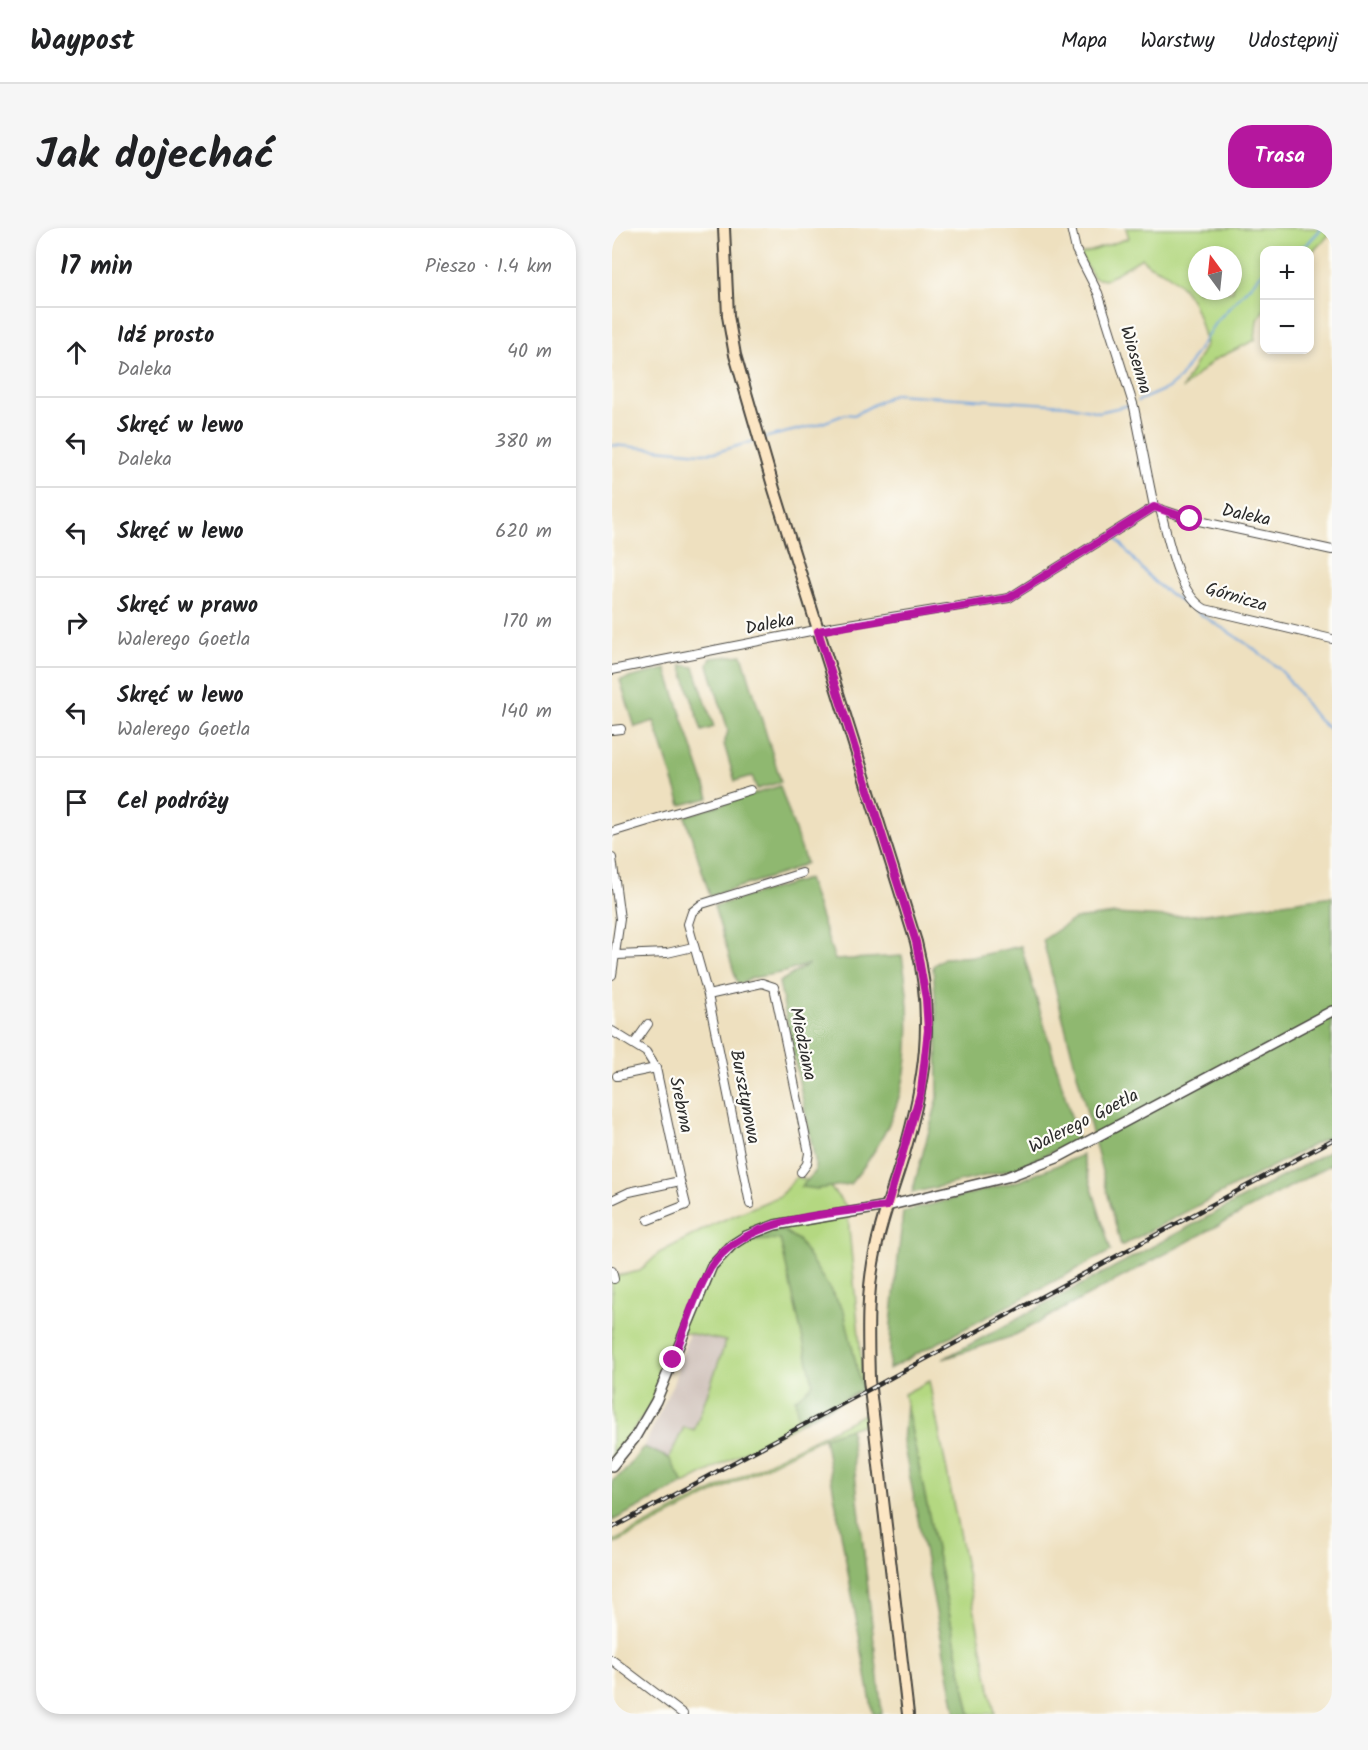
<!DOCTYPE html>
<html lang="pl">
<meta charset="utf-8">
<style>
body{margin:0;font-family:Kalam,sans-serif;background:#f6f6f6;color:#202124}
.controls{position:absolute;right:18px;top:18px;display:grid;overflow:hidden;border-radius:12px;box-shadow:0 3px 9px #0003}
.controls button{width:54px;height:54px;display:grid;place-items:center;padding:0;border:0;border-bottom:2px solid #e0e0e0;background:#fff;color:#202124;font:30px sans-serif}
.compass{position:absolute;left:576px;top:18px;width:54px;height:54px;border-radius:50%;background:#fff;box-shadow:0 3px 9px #0003;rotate:345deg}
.stop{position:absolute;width:18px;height:18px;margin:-14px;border:4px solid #b5179e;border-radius:50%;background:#fff}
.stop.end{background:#b5179e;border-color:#fff;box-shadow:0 2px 6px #0008}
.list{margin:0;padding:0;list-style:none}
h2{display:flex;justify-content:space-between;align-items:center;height:78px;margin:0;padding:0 24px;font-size:26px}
h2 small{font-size:20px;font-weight:400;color:#757577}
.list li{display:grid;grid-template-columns:39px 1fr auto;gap:18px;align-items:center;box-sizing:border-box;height:90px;padding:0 24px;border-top:2px solid #e0e0e0}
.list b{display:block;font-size:22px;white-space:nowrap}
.list p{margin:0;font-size:20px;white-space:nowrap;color:#757577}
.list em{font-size:20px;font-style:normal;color:#757577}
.icon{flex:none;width:33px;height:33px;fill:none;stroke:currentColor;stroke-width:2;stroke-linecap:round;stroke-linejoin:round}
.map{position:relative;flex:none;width:720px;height:1486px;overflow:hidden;border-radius:24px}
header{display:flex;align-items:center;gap:36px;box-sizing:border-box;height:84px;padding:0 30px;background:#fff;border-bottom:2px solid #e0e0e0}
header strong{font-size:28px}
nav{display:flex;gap:33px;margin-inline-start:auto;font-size:21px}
.intro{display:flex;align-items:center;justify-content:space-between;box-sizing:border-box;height:144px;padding:0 36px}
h1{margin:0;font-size:42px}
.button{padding:15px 27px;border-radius:24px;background:#b5179e;color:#fff;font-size:21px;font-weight:700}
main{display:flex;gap:36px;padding:0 36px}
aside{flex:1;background:#fff;border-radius:24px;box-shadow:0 3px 9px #0003}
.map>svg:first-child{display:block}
</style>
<header>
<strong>Waypost</strong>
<nav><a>Mapa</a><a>Warstwy</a><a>Udostępnij</a></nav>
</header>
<div class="intro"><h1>Jak dojechać</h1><a class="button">Trasa</a></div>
<main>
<aside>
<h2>17 min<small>Pieszo · 1.4 km</small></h2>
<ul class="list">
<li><svg class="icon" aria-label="ahead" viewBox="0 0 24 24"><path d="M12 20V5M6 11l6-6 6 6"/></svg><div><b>Idź prosto</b><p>Daleka</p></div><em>40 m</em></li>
<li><svg class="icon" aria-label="left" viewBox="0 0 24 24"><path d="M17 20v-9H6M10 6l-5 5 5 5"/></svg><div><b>Skręć w lewo</b><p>Daleka</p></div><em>380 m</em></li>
<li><svg class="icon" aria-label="left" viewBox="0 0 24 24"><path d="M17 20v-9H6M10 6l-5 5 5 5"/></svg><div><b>Skręć w lewo</b></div><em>620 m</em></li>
<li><svg class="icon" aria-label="right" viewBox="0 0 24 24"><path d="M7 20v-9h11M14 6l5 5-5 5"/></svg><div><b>Skręć w prawo</b><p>Walerego Goetla</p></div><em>170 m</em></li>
<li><svg class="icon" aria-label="left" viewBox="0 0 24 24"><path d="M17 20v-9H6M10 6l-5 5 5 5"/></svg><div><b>Skręć w lewo</b><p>Walerego Goetla</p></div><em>140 m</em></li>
<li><svg class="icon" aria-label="arrive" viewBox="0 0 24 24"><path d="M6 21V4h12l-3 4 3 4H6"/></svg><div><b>Cel podróży</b></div></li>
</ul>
</aside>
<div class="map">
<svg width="720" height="1486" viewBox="0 0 720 1486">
<rect width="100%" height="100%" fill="#fdfcf7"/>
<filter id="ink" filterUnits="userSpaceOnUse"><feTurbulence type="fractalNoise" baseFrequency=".0167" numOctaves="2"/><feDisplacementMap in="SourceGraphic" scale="12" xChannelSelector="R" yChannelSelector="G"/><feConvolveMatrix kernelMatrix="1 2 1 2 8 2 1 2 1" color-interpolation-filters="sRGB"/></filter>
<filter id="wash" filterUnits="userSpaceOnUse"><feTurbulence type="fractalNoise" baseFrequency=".008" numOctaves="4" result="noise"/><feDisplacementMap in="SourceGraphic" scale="24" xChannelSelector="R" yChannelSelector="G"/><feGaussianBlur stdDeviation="1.35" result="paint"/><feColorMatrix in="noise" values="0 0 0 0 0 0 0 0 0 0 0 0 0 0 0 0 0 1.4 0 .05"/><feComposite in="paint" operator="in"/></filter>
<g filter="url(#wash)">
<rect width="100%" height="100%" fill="#eee0bf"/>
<path fill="#cfc1ba" d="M 77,1105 L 114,1113 L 82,1203 L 72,1200 L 57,1230 L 32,1219 L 61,1156 Z"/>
<path fill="#b4d881" stroke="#708256" stroke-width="1.5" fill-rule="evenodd" d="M 514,0 L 710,0 L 717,7 L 698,26 L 698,22 L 652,22 L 652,82 L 645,92 L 643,112 L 602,132 L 570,161 L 594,116 C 586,87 583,67 557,47 C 548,40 537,41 530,30 L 493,52 L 482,50 L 468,27 L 517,10 ZM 585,27 L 621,27 L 621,63 L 585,63 Z
M 184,949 L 217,958 L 235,979 L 252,1161 L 72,1256 L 57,1230 L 72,1199 L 82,1203 L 114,1113 L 66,1103 L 39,1177 L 0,1231 L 0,1049 L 28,1043 L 47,1025 L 102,996 L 168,968 Z
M 317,1153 L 383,1486 L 358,1486 L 292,1166 Z
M 256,1184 L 258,1194 L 212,1209 L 0,1317 L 0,1314 Z"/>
<path fill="#8fb86f" stroke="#5d724d" stroke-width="1.5" d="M 130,427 L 169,554 L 145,561 L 140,548 L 123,553 L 112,516 L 116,503 L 114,495 L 96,437 L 99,430 Z
M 69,437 L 82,439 L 102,499 L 90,503 Z
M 54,441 L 97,570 L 69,577 L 42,493 L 23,499 L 8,452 Z
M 168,558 L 194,635 L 175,644 L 98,668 L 73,588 Z
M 196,651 L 223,732 L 290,728 C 305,816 298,886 238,956 L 205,961 L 189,959 L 203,944 L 203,932 L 167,754 L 197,736 L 173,744 L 140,750 L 126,757 L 102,678 Z
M 720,668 L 720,907 L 509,1018 L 431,712 L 462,691 L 503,686 L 555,689 L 593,686 Z
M 409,718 L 466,912 L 402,941 L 300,965 L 326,870 L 325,793 L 321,738 L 332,730 L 365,728 Z
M 720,922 L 720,936 L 401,1108 L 331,1131 Z
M 470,927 L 499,1023 L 277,1141 L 279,1096 L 291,984 L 410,952 Z
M 166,1003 L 172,1003 L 186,1012 L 232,1083 L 250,1162 L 187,1195 L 183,1171 L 201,1156 L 168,1011 L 132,1014 Z
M 294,1176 L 358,1486 L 344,1486 L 291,1214 Z
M 238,1200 L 270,1486 L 261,1486 L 212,1209 Z
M 32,1219 L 57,1230 L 72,1256 L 0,1293 L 0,1253 L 12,1244 Z"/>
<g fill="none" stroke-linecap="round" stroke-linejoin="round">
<path stroke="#72a5de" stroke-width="2" d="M 679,22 L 694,17 L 710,0
M 526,173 L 556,160 L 568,150 L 603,95 L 652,43
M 151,210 L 205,197 L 234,186 L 242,187 L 282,166 L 455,177 L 487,184 L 518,177
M 0,217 L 90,225 L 105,224 L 142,213
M 505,311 C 517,325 530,343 545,356 C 583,387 629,407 666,440 C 685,456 699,493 720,502"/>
</g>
</g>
<g filter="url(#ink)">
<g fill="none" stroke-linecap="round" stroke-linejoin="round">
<defs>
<path id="minor" d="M 459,0 L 464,22 L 486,65 L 522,179 L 542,279
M 548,281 C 557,311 565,365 593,381 L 720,411
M 0,442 L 224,398 L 397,370 L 542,279 L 578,291 L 720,322
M 0,502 L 9,501
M 0,604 L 138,562
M 0,630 L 8,691 L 0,747
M 5,727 L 55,725 L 81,719
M 96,767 L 150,755 L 162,759 L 197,925 L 195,936 L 189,944
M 0,803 L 34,824 L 44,840 L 68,953 L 17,964 L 0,972
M 22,816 L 36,796
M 5,848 L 44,840
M 138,976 L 96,767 L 76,696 L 80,684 L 90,676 L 190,645
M 36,992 L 74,977 L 68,953
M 0,1043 L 2,1051
M 0,1432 L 71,1486"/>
<path id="tertiary" d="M 0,1238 L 22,1211 L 44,1173 L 100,1038 L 120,1017 L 134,1008 L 163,997 L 275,978 L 395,949 L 445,930 L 720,783"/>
<path id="secondary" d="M 112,0 L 116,88 L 123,127 L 162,261 L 304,714 C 323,791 313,854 291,929 C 282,959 270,989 264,1020 C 254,1064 256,1108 257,1152 L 296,1486"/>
</defs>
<use href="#minor" stroke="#484641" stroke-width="10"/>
<use href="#tertiary" stroke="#484641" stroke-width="12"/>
<use href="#secondary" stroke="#484641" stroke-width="14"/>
<use href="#minor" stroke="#fff" stroke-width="8"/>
<use href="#tertiary" stroke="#fff" stroke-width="9"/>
<use href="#secondary" stroke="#fce6c4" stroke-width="10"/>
<defs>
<path id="rail" d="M 0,1300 L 720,912"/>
</defs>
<use href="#rail" stroke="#2b2b2b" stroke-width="4.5"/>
<use href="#rail" stroke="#fdfcf7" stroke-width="2" stroke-dasharray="7" stroke-linecap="butt"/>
</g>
</g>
<g fill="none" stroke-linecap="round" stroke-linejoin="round" filter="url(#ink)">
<path stroke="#b5179e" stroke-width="8" d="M 61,1132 C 73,1101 82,1067 99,1039 C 132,988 221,986 275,978 L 309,863 L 316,802 L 314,771 L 304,714 L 206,403 L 397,370 L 542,279 L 578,291"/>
</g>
<g text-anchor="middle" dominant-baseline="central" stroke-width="4.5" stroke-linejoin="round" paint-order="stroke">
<g font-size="18" fill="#2b2b2b" stroke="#fdfcf7">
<text transform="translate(523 132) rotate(73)">Wiosenna</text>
<text transform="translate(634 288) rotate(12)">Daleka</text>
<text transform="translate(624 370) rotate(17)">Górnicza</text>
<text transform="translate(158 397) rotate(-11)">Daleka</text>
<text transform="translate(190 816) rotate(78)">Miedziana</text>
<text transform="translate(132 869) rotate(79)">Bursztynowa</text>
<text transform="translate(68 877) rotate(78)">Srebrna</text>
<text transform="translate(472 894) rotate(-27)">Walerego Goetla</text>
</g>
</g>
</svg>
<div class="controls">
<button>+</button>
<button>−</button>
</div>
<svg class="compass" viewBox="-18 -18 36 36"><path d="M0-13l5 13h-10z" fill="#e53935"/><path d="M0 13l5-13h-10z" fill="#757577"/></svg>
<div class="stop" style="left:578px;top:291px"></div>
<div class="stop end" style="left:61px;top:1132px"></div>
</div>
</main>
